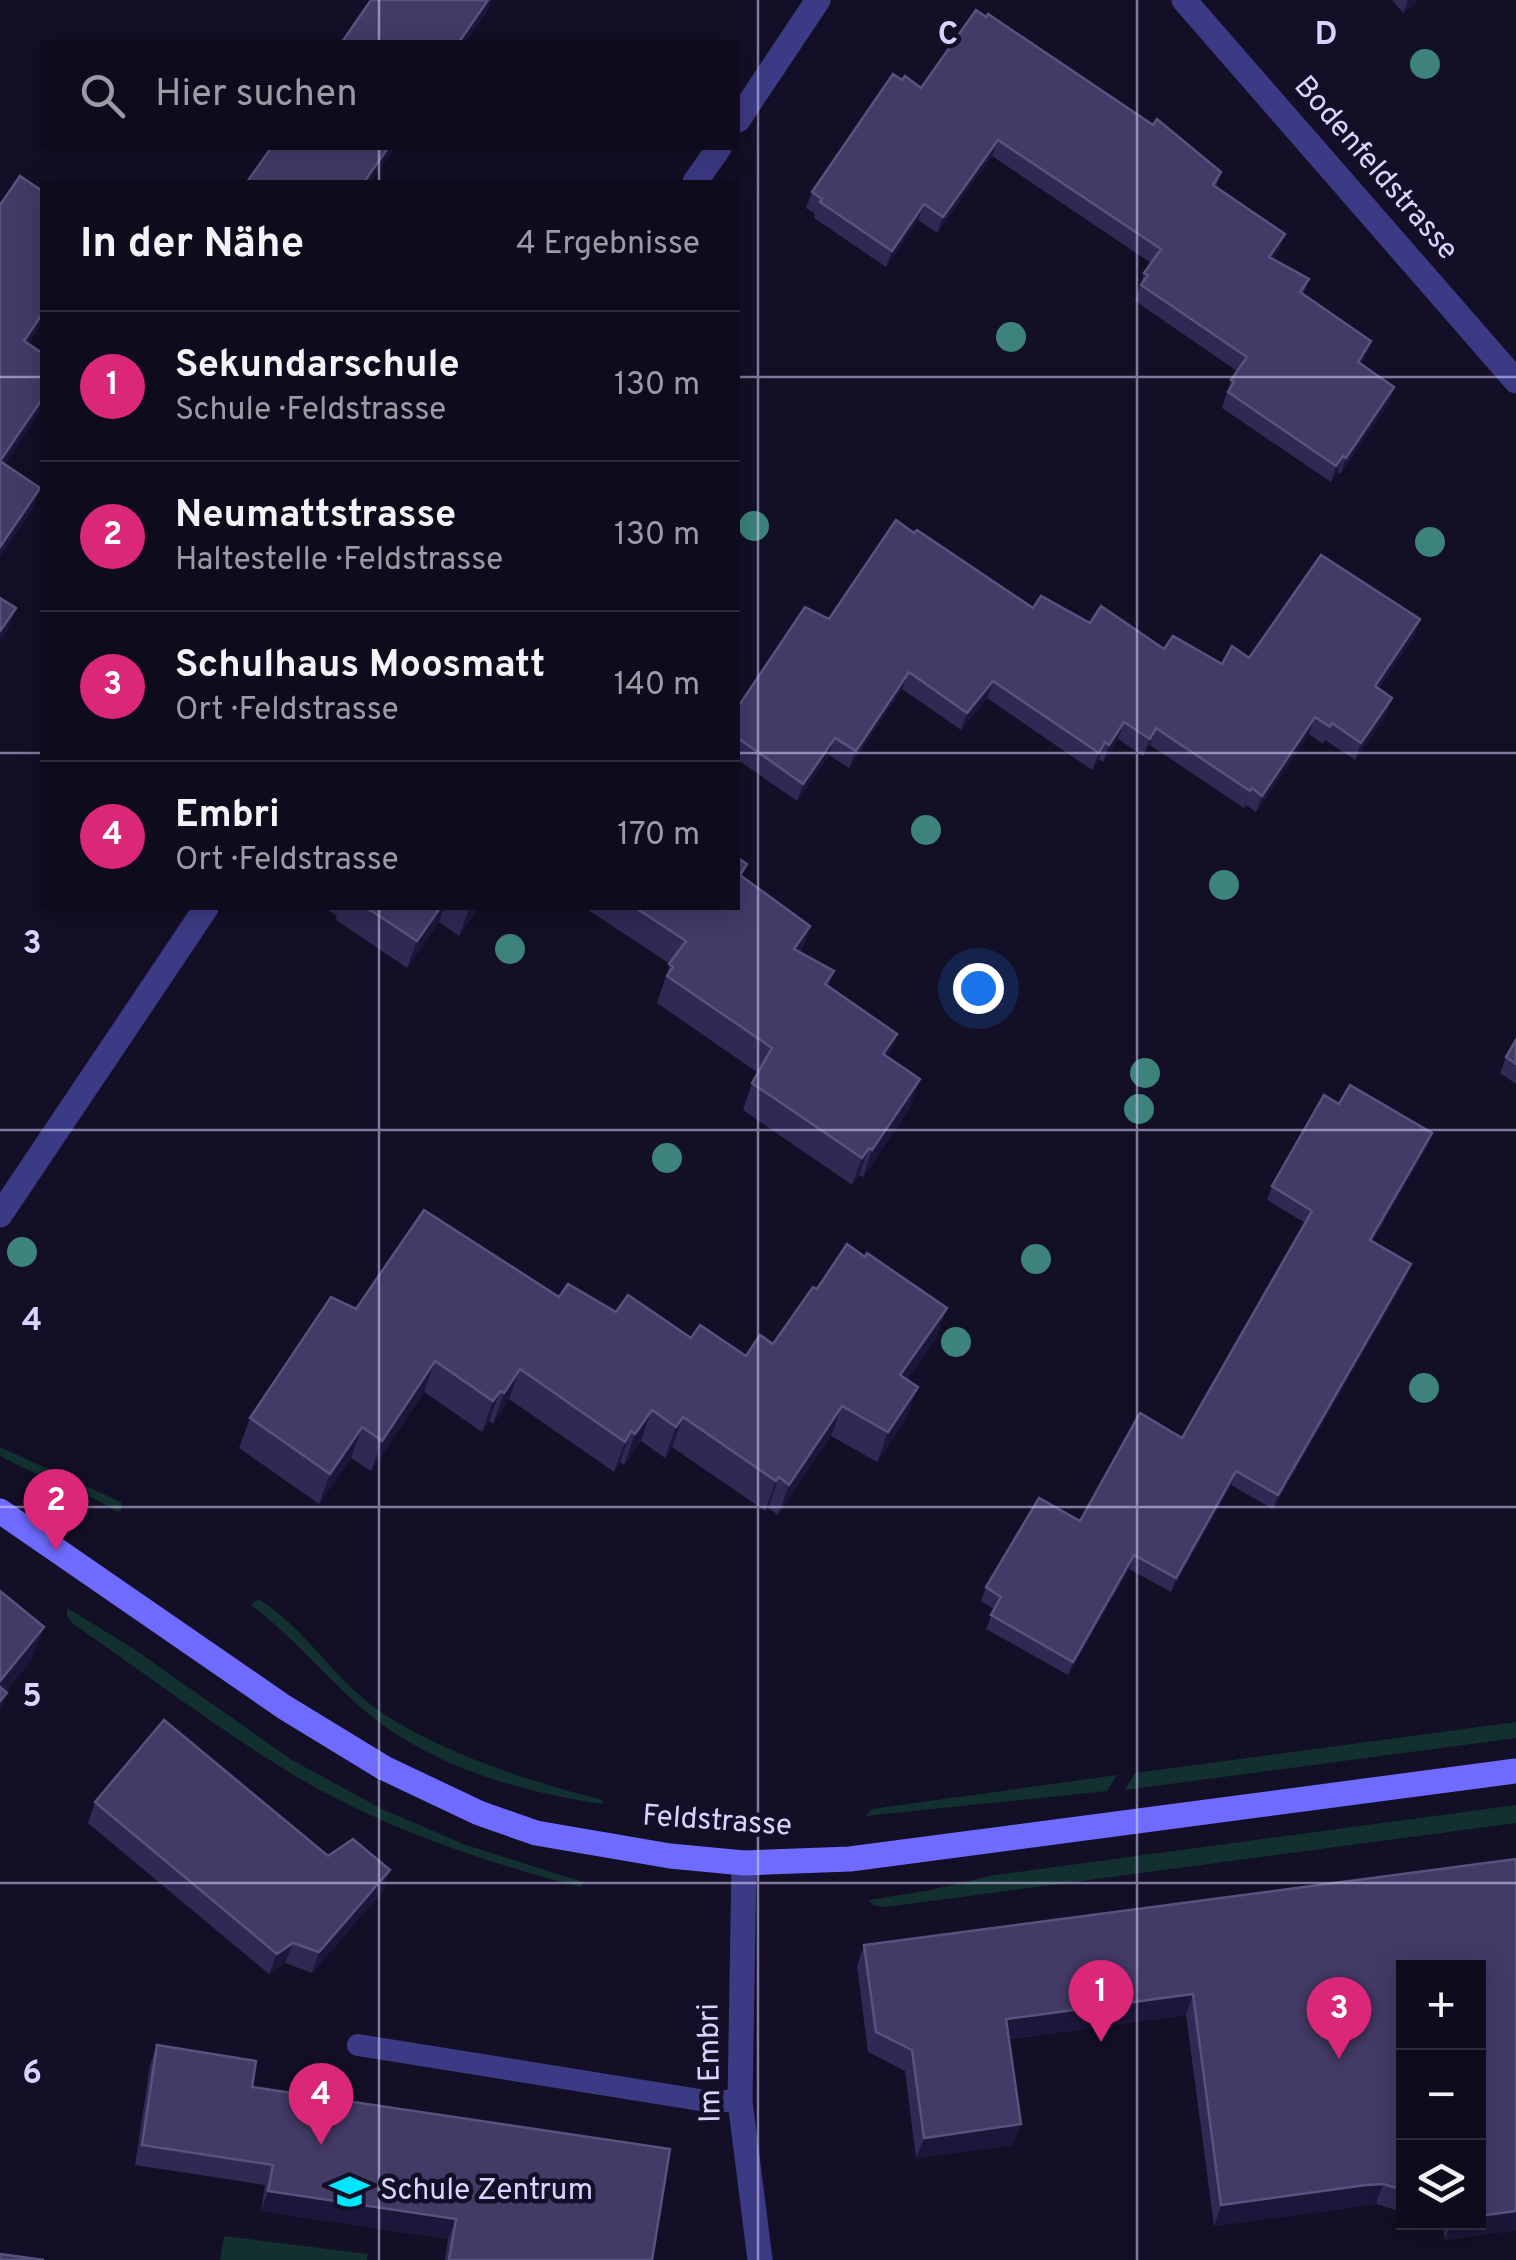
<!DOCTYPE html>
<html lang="de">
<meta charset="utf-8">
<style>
body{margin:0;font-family:Overpass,sans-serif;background:#171425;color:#f1f3f6}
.controls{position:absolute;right:30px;bottom:30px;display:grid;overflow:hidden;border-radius:0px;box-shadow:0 5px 25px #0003}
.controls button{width:90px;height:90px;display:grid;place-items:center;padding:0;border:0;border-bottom:2px solid #2e2b3b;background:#0e0b1c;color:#f1f3f6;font:50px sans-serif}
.you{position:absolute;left:978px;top:988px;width:35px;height:35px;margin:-25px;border:8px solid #fff;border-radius:50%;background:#1a73e8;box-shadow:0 0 0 15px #1a73e833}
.badge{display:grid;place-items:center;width:65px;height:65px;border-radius:50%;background:#db2777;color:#fff;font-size:32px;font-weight:700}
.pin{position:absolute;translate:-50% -82px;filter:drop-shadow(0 2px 5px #0008)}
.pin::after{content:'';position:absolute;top:52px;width:35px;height:30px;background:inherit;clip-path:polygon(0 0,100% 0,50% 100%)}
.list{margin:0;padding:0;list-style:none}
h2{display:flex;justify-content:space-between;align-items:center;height:130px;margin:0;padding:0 40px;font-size:42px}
h2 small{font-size:32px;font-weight:400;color:#9b9ba3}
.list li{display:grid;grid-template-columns:65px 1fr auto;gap:30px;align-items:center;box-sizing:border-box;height:150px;padding:0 40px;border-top:2px solid #2e2b3b}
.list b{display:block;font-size:38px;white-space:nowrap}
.list p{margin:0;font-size:32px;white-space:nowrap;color:#9b9ba3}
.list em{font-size:32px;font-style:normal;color:#9b9ba3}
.icon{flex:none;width:55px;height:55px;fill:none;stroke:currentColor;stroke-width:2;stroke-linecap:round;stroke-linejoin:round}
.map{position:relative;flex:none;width:1516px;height:2260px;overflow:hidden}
.search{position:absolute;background:#0e0b1c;box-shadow:0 5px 25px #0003;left:40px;top:40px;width:700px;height:110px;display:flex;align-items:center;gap:25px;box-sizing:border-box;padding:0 35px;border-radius:0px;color:#9b9ba3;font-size:38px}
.panel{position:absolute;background:#0e0b1c;box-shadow:0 5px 25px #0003;left:40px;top:180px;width:700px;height:730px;border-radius:0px}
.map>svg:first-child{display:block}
</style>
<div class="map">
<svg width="1516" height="2260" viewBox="0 0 1516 2260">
<rect width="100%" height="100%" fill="#130f26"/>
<path fill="#12302f" d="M 0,1447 L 121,1502 L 122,1509 L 118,1512 C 81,1489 39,1477 0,1456 Z
M 258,1599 C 299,1623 327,1668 364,1699 C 419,1746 533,1783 603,1800 L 603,1804 C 515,1791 426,1765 358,1705 C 321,1672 291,1635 251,1605 Z
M 67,1608 L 131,1647 L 292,1760 L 382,1809 L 466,1845 L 583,1882 L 581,1887 C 485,1862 391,1831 304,1781 C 224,1734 149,1676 72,1623 L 67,1616 Z
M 1516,1722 L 1516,1738 L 1125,1790 L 1135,1773 Z
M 1117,1775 L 1107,1791 L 865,1816 L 872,1809 Z
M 1516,1805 L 1516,1823 L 886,1907 L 873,1905 L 869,1900 L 930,1890 L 995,1875 Z
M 224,2236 L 368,2254 L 367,2260 L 220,2260 Z"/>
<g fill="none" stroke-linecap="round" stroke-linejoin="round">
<path stroke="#3d3a85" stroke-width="22" d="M 358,2045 L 706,2101 L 740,2101"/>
<path stroke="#3d3a85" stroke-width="25" d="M 1184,0 L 1516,381
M 738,120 L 818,0
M 695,182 L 719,148
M 0,1215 L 206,908
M 744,1863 L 740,2101 L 760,2260"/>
<path stroke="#6f6bff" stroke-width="25" d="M 0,1511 L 284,1707 L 384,1768 L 479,1813 L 536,1833 L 670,1856 L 744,1863 L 850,1859 L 1516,1771"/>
</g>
<g fill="#3d827b">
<circle cx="1425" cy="64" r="15"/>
<circle cx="1011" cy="337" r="15"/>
<circle cx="754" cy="526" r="15"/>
<circle cx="1430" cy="542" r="15"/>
<circle cx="926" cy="830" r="15"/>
<circle cx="1224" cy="885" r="15"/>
<circle cx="510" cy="949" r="15"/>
<circle cx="1145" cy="1073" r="15"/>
<circle cx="1139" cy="1109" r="15"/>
<circle cx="667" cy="1158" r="15"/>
<circle cx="22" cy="1252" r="15"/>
<circle cx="1036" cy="1259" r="15"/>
<circle cx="956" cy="1342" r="15"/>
<circle cx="1424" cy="1388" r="15"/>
</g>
<path fill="#312854" d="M 1392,0 L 1418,0 L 1403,13 Z
M 902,80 L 921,88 L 1221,172 L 1216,187 L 1285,234 L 1279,250 L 1273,259 L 1309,279 L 1303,295 L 1371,341 L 1365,357 L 1361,364 L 1394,387 L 1389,403 L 1340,474 L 1338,472 L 1331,482 L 1222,408 L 1231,380 L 1237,371 L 1135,301 L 1144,273 L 1151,263 L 992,156 L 937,233 L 918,220 L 886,267 L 814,218 L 815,214 L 806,208 L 812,192 Z
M 914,533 L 1033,608 L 1090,623 L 1164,649 L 1222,664 L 1420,619 L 1414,636 L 1378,689 L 1392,698 L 1386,715 L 1355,760 L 1325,740 L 1323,744 L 1309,734 L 1256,812 L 1246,805 L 1244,808 L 1150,745 L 1143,756 L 1118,739 L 1103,762 L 1099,759 L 1092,770 L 987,698 L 961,730 L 902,689 L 849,768 L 829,755 L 797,801 L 738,760 L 738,707 Z
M 742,877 L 810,926 L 801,952 L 834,971 L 828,986 L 888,1057 L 911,1106 L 863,1177 L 859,1175 L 852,1185 L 743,1110 L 752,1083 L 758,1073 L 657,1003 L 670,964 L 585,908 L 738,908 Z
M 330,908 L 478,908 L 459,936 L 439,922 L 407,968 L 336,920 L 337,916 L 328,910 Z
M 1516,1040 L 1516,1084 L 1500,1073 L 1506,1057 Z
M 1339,1104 L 1432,1133 L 1427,1147 L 1372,1242 L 1406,1278 L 1273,1509 L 1231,1485 L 1171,1592 L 1129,1569 L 1068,1675 L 986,1629 L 994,1609 L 981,1601 L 986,1587 L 1080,1521 L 1182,1438 L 1305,1223 L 1267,1200 L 1272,1186 Z
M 865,1257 L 947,1308 L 936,1338 L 907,1380 L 907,1418 L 877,1462 L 831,1436 L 778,1515 L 768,1508 L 765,1511 L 672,1447 L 665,1458 L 641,1441 L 624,1465 L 620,1462 L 614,1472 L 509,1399 L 493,1424 L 489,1421 L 482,1432 L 424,1392 L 371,1471 L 351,1458 L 319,1504 L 239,1448 L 250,1418 L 356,1309 L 559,1297 L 616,1312 L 746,1356 L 773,1344 L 817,1289 Z
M 95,1802 L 328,1856 L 390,1870 L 383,1891 L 312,1973 L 285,1963 L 269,1974 L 88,1823 Z
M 1516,1859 L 1516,2230 L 1445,2240 L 1442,2222 L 1478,2222 L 1404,1968 L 1404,2210 L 1399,2211 L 1376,2204 L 1214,2226 L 1186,2015 L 1009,2039 L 1013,2145 L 916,2158 L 905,2071 L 868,2052 L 857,1966 L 864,1945 Z
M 157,2045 L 252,2087 L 652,2260 L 445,2260 L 448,2239 L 261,2211 L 265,2185 L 135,2165 L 150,2065 Z"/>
<path fill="#1d163a" d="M 488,0 L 492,0 L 487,12 L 466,42 L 459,42 Z
M 1408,0 L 1418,0 L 1403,13 Z
M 998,140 L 992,156 L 937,233 L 943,217 Z
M 388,148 L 395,148 L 371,182 L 364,182 Z
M 924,204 L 918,220 L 886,267 L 892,251 Z
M 1285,234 L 1279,250 L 1264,273 L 1269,257 Z
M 42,314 L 42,324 L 16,363 L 24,341 Z
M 1371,341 L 1365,357 L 1352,377 L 1358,362 Z
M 1394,387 L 1389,403 L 1340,474 L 1346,458 Z
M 42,399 L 42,409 L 0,472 L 0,461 Z
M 1343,456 L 1338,472 L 1331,482 L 1336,466 Z
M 40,488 L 32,510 L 0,557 L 0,547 Z
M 16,608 L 8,630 L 0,642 L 0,631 Z
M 1420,619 L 1414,636 L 1368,703 L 1375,686 Z
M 909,672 L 902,689 L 849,768 L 856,751 Z
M 993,681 L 987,698 L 961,730 L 967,713 Z
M 1392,698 L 1386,715 L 1355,760 L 1361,743 Z
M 1315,717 L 1309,734 L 1256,812 L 1262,796 Z
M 1124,722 L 1118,739 L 1103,762 L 1109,745 Z
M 1156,728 L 1150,745 L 1143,756 L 1150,739 Z
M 835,738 L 829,755 L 797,801 L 803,784 Z
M 1105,742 L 1099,759 L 1092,770 L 1099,753 Z
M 440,908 L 444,908 L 439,922 L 407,968 L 417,941 Z
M 470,908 L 478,908 L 459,936 L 469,909 Z
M 810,926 L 800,953 L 794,949 Z
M 897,1034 L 887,1061 L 883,1054 Z
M 920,1079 L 911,1106 L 863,1177 L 872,1150 Z
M 1432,1133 L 1427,1147 L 1365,1254 L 1370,1240 Z
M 869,1148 L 859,1175 L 852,1185 L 862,1158 Z
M 1411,1264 L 1406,1278 L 1273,1509 L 1278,1495 Z
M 947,1308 L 936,1338 L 889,1406 L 900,1375 Z
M 435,1361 L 424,1392 L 371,1471 L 382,1441 Z
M 520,1369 L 509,1399 L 493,1424 L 504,1393 Z
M 918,1387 L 907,1418 L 877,1462 L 888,1432 Z
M 500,1391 L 489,1421 L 482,1432 L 493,1401 Z
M 842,1406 L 831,1436 L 778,1515 L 789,1485 Z
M 652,1410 L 641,1441 L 624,1465 L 635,1434 Z
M 683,1417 L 672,1447 L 665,1458 L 676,1427 Z
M 362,1427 L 351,1458 L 319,1504 L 330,1474 Z
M 631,1431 L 620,1462 L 614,1472 L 625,1442 Z
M 1236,1471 L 1231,1485 L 1171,1592 L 1176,1578 Z
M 779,1477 L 768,1508 L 765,1511 L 776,1481 Z
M 1134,1555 L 1129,1569 L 1068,1675 L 1073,1662 Z
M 44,1627 L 32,1660 L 0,1699 L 0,1681 Z
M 7,1693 L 0,1712 L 0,1701 Z
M 390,1870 L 383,1891 L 312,1973 L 319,1952 Z
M 293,1943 L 285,1963 L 269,1974 L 277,1954 Z
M 1193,1994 L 1186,2015 L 998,2040 L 1006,2019 Z
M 1021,2124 L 1013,2145 L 916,2158 L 924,2138 Z
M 1383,2184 L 1376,2204 L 1214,2226 L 1221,2205 Z
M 268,2191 L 456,2219 L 448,2239 L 261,2211 Z
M 1516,2211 L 1516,2230 L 1445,2240 L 1451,2222 L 1478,2222 L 1478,2216 Z"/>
<path fill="#433a66" stroke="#5a527e" stroke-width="2.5" d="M 371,0 L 488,0 L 459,42 L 342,42 Z
M 976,10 L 986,17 L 988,14 L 1153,125 L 1157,119 L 1221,172 L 1213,185 L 1285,234 L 1269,257 L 1309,279 L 1300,292 L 1371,341 L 1358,362 L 1394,387 L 1346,458 L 1343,456 L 1336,466 L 1228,392 L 1234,382 L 1231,380 L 1247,357 L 1141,285 L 1148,275 L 1144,273 L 1161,249 L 998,140 L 943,217 L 924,204 L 892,251 L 820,202 L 822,199 L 812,192 L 893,74 L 902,80 L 905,76 L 921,88 Z
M 271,148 L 388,148 L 364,182 L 247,182 Z
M 20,176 L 42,191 L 42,314 L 24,341 L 42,353 L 42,399 L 0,461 L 40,488 L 0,547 L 0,205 Z
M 896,520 L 914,533 L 917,530 L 1033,608 L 1041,596 L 1090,623 L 1101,606 L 1164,649 L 1173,636 L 1222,664 L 1232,646 L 1249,658 L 1321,555 L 1420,619 L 1375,686 L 1392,698 L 1361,743 L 1332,723 L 1330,727 L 1315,717 L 1262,796 L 1252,788 L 1250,791 L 1156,728 L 1150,739 L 1124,722 L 1109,745 L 1105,742 L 1099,753 L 993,681 L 967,713 L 909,672 L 856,751 L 835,738 L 803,784 L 738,738 L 738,707 L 805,607 L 829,619 Z
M 0,598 L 16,608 L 0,631 Z
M 738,858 L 747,864 L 740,875 L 810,926 L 794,949 L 834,971 L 825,984 L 897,1034 L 883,1054 L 920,1079 L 872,1150 L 869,1148 L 862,1158 L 752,1083 L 772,1048 L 667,976 L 673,967 L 669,964 L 686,941 L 636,908 L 738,908 Z
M 367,908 L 440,908 L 417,941 Z
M 1516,1040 L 1516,1064 L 1506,1057 Z
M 1350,1085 L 1432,1133 L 1370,1240 L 1411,1264 L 1278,1495 L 1236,1471 L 1176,1578 L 1134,1555 L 1073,1662 L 991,1615 L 1001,1597 L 986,1587 L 1039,1498 L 1080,1521 L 1140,1413 L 1182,1438 L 1312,1211 L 1272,1186 L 1324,1095 L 1339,1104 Z
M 424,1210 L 559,1297 L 568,1284 L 616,1312 L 628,1295 L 691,1338 L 700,1325 L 746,1356 L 760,1335 L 773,1344 L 813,1287 L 817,1289 L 847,1244 L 865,1257 L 867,1253 L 947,1308 L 900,1375 L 918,1387 L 888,1432 L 842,1406 L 789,1485 L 779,1477 L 776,1481 L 683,1417 L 676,1427 L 652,1410 L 635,1434 L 631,1431 L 625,1442 L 520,1369 L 504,1393 L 500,1391 L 493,1401 L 435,1361 L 382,1441 L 362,1427 L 330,1474 L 250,1418 L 331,1297 L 356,1309 Z
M 0,1591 L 44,1627 L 0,1681 Z
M 0,1687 L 7,1693 L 0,1701 Z
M 164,1720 L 328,1856 L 353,1839 L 390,1870 L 319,1952 L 293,1943 L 277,1954 L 95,1802 Z
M 1516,1859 L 1516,2211 L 1478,2216 L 1478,1968 L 1404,1968 L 1404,2190 L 1383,2184 L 1366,2185 L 1221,2205 L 1193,1994 L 1006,2019 L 1021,2124 L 924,2138 L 912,2050 L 876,2032 L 864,1945 Z
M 157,2045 L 256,2061 L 252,2087 L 670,2149 L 652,2260 L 449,2260 L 456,2219 L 268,2191 L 273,2165 L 142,2145 Z
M 0,2254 L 44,2260 L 0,2260 Z"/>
<path fill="none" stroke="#d9d4ff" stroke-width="2.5" stroke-opacity="0.55" d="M 379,0 L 379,42M 758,0 L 758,2260M 1137,0 L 1137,2260M 379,148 L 379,182M 0,377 L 42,377M 738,377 L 1516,377M 0,753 L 42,753M 738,753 L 1516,753M 379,908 L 379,2260M 0,1130 L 1516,1130M 0,1507 L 1516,1507M 0,1883 L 1516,1883"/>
<defs>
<symbol id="school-bare" viewBox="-9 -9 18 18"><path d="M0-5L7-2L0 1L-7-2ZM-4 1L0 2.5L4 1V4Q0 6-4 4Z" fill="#00e5ff" stroke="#130f26" stroke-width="2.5" paint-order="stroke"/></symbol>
</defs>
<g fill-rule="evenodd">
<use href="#school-bare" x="322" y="2164" width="55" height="55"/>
</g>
<g text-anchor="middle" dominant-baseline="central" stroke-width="9" stroke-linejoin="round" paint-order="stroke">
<g font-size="30" fill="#d9d4ff" stroke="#130f26">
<text transform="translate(1375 169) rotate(49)">Bodenfeldstrasse</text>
<text transform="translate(717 1822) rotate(4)">Feldstrasse</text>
<text transform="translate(711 2063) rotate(-91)">Im Embri</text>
</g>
<g font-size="30" fill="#d9d4ff" stroke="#130f26" text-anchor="start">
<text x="380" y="2191">Schule Zentrum</text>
</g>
</g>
<g font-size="32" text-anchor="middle" font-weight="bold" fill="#d9d4ff" stroke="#130f26" stroke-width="9" stroke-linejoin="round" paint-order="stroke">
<text x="948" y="44">C</text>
<text x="1326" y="44">D</text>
<text x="32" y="953">3</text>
<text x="32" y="1330">4</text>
<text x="32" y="1706">5</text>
<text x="32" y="2083">6</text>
</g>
</svg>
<div class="controls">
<button>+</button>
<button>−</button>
<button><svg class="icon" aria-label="layers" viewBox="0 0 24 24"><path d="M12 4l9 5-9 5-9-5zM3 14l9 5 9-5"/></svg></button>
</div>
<div class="you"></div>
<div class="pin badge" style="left:1101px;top:2042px">1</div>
<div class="pin badge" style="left:56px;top:1551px">2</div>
<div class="pin badge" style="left:1339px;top:2059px">3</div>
<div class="pin badge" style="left:321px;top:2145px">4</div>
<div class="search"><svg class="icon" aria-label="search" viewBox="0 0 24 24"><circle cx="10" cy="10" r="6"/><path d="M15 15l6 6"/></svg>Hier suchen</div>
<section class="panel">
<h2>In der Nähe<small>4 Ergebnisse</small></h2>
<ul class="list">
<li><span class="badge">1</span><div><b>Sekundarschule</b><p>Schule · Feldstrasse</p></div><em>130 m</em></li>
<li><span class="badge">2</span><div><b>Neumattstrasse</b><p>Haltestelle · Feldstrasse</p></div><em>130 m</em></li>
<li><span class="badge">3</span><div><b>Schulhaus Moosmatt</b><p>Ort · Feldstrasse</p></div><em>140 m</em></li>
<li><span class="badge">4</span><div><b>Embri</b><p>Ort · Feldstrasse</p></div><em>170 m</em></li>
</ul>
</section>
</div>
